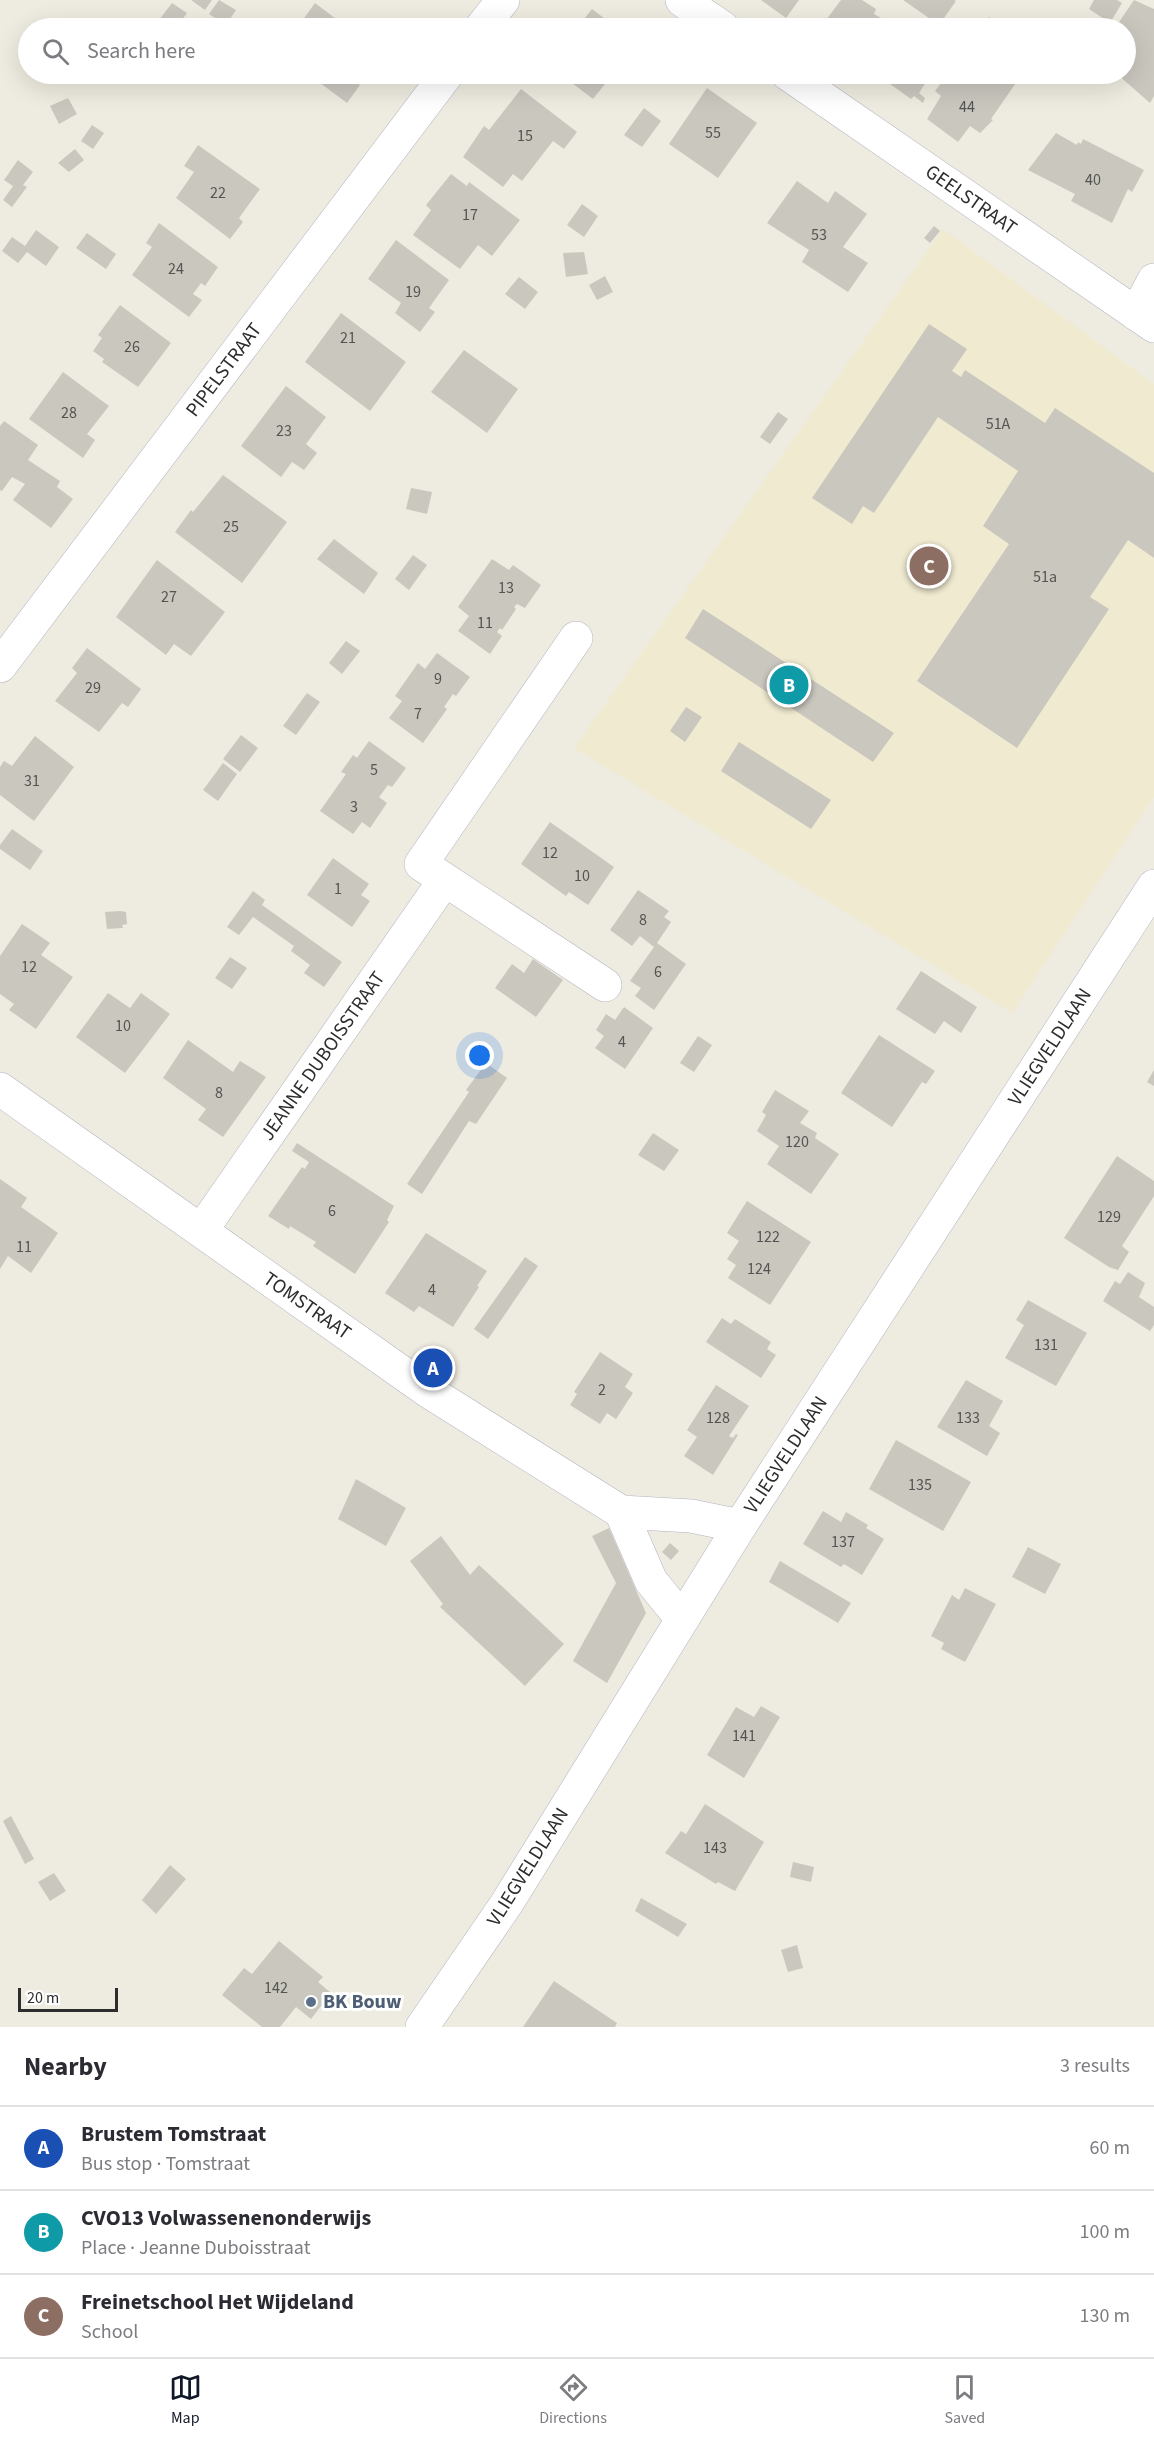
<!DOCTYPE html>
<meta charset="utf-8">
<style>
body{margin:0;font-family:"Source Sans 3",sans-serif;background:#f7f7f7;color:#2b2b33}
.scale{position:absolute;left:18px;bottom:15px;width:100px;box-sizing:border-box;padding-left:6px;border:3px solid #2d2d2d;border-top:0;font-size:16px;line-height:21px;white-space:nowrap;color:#2d2d2d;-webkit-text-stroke:4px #fff;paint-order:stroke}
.you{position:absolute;left:480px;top:1056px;width:21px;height:21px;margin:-15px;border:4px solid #fff;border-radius:50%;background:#1a73e8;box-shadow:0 0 0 9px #1a73e833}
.badge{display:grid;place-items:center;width:39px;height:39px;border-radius:50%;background:#111827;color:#fff;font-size:20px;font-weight:700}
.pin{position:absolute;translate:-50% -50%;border:3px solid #fff;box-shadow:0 2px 6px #0006}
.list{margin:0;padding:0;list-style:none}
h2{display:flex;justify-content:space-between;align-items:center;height:78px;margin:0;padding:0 24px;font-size:26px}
h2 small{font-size:20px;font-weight:400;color:#7c7c81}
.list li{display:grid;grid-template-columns:39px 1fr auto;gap:18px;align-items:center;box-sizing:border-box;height:84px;padding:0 24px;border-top:2px solid #e1e1e2}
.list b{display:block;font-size:22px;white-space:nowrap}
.list p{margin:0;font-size:20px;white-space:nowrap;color:#7c7c81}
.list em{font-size:20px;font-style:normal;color:#7c7c81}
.icon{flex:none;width:33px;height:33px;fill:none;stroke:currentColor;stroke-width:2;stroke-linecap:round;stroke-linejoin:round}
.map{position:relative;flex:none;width:1154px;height:2027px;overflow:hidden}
.search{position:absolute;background:#fff;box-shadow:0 6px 24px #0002;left:18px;right:18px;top:18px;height:66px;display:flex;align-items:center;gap:15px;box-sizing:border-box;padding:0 21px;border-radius:33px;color:#7c7c81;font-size:22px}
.sheet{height:330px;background:#fff}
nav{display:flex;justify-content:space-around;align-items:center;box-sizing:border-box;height:84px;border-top:2px solid #e1e1e2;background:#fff;font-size:16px;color:#7c7c81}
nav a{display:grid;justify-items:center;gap:3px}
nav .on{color:#111827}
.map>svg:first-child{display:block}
</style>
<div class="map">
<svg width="1154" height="2027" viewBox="0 0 1154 2027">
<rect width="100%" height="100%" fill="#eeebe0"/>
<path fill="#efead0" d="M 943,229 L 1154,384 L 1154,797 L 1012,1013 L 574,748 Z"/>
<path fill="#cac7bf" d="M 191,0 L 212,0 L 205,10 Z
M 219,0 L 236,10 L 226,25 L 209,14 Z
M 761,0 L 799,0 L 786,18 Z
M 841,0 L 862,0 L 876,9 L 874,14 L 881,18 L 874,28 L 820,28 Z
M 903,0 L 954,0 L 956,1 L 939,25 Z
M 1094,0 L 1117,0 L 1122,3 L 1110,23 L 1089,9 Z
M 1134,0 L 1154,9 L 1154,96 L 1150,103 L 1117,74 L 1126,74 L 1126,28 L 1115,28 Z
M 172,3 L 187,13 L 176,28 L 171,28 L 159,20 Z
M 315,3 L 348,28 L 297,28 Z
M 592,9 L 617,28 L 577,28 Z
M 989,17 L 1003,28 L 1004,25 L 1008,28 L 981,28 Z
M 1028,18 L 1042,28 L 1020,28 Z
M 308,74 L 345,74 L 360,85 L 347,103 Z
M 560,74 L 613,74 L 593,99 Z
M 623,74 L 635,74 L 631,79 Z
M 876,74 L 931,74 L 919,93 L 925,98 L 923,103 L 914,96 L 911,99 Z
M 948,74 L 1022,74 L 991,119 L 993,120 L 980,133 L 970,126 L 958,142 L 927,119 L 941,96 L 935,91 Z
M 707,88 L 757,123 L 718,178 L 669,144 Z
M 521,89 L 577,132 L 564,149 L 553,141 L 522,181 L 513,174 L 503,187 L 463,157 L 484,126 L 489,130 Z
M 68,98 L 77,114 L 59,124 L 50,106 Z
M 644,108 L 661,121 L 642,147 L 624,135 Z
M 92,125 L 104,133 L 93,149 L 81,141 Z
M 1056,133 L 1077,145 L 1078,142 L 1081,144 L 1083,139 L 1144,170 L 1132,192 L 1128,189 L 1112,223 L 1071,201 L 1075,194 L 1028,170 Z
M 198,145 L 260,189 L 239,218 L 243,222 L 230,239 L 176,198 L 194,172 L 184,166 Z
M 75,149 L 84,160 L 69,172 L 58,163 Z
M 18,160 L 33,172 L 23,185 L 27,187 L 12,207 L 3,200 L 13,186 L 4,180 Z
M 451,174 L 467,186 L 469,182 L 520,220 L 492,256 L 478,245 L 460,269 L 413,235 L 431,210 L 426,205 Z
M 797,181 L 828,203 L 835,191 L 867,214 L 843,247 L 868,263 L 848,292 L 802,262 L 809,250 L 767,223 Z
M 582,204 L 598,216 L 584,237 L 567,225 Z
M 159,223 L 218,267 L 205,286 L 201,283 L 193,294 L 202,300 L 189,317 L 132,275 L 152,247 L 146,243 Z
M 934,226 L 940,231 L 930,243 L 924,238 Z
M 36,230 L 59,247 L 46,266 L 27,252 L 18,263 L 2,251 L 12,237 L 25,246 Z
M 87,233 L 116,254 L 106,269 L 76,248 Z
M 396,240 L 449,280 L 429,308 L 435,312 L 420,332 L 395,313 L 401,303 L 368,279 Z
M 584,252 L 588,274 L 566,277 L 563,253 Z
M 605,276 L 613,292 L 597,300 L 589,285 Z
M 519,277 L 538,292 L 525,309 L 505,294 Z
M 120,305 L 171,343 L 138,387 L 102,362 L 104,359 L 93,351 L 102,338 L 98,335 Z
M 341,313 L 406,362 L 370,411 L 305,362 Z
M 929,324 L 967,349 L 952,371 L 961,377 L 965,370 L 1045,423 L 1055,408 L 1154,473 L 1154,558 L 1128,540 L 1090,597 L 1109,609 L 1017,748 L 917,681 L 1009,544 L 983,526 L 1018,471 L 938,417 L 874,513 L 863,506 L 852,524 L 812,498 Z
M 464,350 L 518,389 L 487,433 L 431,392 Z
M 63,372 L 109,406 L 87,434 L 95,440 L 83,458 L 29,419 Z
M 286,386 L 326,417 L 306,444 L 317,453 L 304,470 L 292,462 L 281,477 L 241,446 Z
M 778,412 L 788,419 L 770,444 L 760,437 Z
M 4,421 L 38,445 L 28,460 L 60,481 L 57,487 L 73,499 L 51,528 L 13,500 L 25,484 L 12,477 L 2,491 L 0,490 L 0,426 Z
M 223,475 L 287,522 L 242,583 L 175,532 L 191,510 L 193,512 Z
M 411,488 L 432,492 L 427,514 L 406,509 Z
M 334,539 L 378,573 L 364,594 L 317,559 Z
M 413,555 L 427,565 L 409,590 L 395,579 Z
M 492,559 L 509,570 L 513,565 L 541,585 L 525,608 L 517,604 L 514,607 L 516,609 L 502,630 L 500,628 L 497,632 L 502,636 L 490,654 L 458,631 L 469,616 L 458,607 Z
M 157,560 L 225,612 L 191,656 L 174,644 L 166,655 L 116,617 Z
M 703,609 L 894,733 L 873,762 L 685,638 Z
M 346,641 L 360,651 L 342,674 L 329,663 Z
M 87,648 L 141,689 L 128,707 L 122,703 L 99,732 L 55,701 L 77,673 L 72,668 Z
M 437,653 L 470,677 L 456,696 L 453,694 L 444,707 L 447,709 L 423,743 L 389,718 L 402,701 L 395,696 L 418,663 L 425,669 Z
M 307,693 L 320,702 L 296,735 L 283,726 Z
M 686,707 L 702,717 L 685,742 L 670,731 Z
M 241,735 L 258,748 L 240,772 L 223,759 Z
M 35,736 L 74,767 L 34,821 L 0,795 L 0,767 L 4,761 L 12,766 Z
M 369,741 L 406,768 L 392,787 L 388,785 L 379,797 L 387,803 L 370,828 L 362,822 L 353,834 L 320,811 L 346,774 L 341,772 L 353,755 L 357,758 Z
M 739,742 L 831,800 L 811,829 L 721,771 Z
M 223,763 L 237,774 L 218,801 L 203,790 Z
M 550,822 L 614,867 L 588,905 L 569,892 L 566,896 L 521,864 Z
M 12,829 L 43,851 L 30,870 L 0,849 L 0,845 Z
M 333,858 L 369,884 L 361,895 L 370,901 L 352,927 L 307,895 Z
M 638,890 L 669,911 L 664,917 L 671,922 L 657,943 L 686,964 L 654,1010 L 635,996 L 641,988 L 630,981 L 654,947 L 640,936 L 632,946 L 610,930 Z
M 253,891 L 265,900 L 262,905 L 342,962 L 324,987 L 304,973 L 310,965 L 291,951 L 294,946 L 253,917 L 239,935 L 227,927 Z
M 120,911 L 126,912 L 127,924 L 122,925 L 123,928 L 107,929 L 105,912 Z
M 22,924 L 50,943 L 41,955 L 73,977 L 36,1029 L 9,1010 L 14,1004 L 0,994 L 0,956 Z
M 230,957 L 247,968 L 232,989 L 215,978 Z
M 533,959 L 563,980 L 536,1017 L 495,988 L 512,964 L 524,973 Z
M 921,971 L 977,1007 L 961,1033 L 944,1021 L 935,1034 L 896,1009 Z
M 108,993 L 130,1008 L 141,993 L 170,1014 L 125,1073 L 76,1037 Z
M 624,1007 L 653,1028 L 625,1069 L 595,1048 L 604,1036 L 596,1030 L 606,1014 L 615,1020 Z
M 879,1035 L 935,1071 L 926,1084 L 922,1082 L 892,1127 L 841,1093 Z
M 698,1036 L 712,1045 L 694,1072 L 680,1063 Z
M 188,1040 L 233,1072 L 240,1061 L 266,1077 L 223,1137 L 198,1120 L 206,1109 L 163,1078 Z
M 486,1063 L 507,1078 L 476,1124 L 469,1121 L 422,1194 L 407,1184 L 469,1092 L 466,1090 Z
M 1154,1070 L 1154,1086 L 1147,1082 Z
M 775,1090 L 809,1111 L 800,1123 L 817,1133 L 815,1138 L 839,1154 L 811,1194 L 767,1164 L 779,1146 L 757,1131 L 766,1115 L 762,1112 Z
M 653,1133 L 679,1150 L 664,1171 L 638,1155 Z
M 297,1143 L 394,1206 L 387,1220 L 389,1222 L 355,1274 L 313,1246 L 316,1242 L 290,1226 L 289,1229 L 268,1216 L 302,1167 L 305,1169 L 309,1162 L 292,1151 Z
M 1117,1156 L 1154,1181 L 1154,1196 L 1122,1246 L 1129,1252 L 1118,1270 L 1109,1267 L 1064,1238 Z
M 0,1179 L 27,1198 L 21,1207 L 58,1233 L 31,1273 L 8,1256 L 0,1269 Z
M 747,1201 L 811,1242 L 770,1305 L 728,1278 L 736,1265 L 727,1259 L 739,1241 L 727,1233 Z
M 426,1233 L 487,1271 L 477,1286 L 479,1287 L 453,1327 L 419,1306 L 414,1312 L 385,1293 Z
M 525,1257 L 538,1266 L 488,1339 L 474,1329 Z
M 1128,1272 L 1145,1283 L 1139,1297 L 1154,1307 L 1154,1325 L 1150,1331 L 1103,1301 L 1115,1281 L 1120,1284 Z
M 1028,1300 L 1087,1333 L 1056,1386 L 1005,1358 L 1024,1325 L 1016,1320 Z
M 722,1318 L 731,1324 L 735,1319 L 771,1342 L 767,1349 L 776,1355 L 761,1378 L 706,1342 Z
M 600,1352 L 633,1374 L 625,1387 L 633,1393 L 616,1419 L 607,1413 L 600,1424 L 570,1405 L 577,1394 L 574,1392 Z
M 966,1380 L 1003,1401 L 989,1426 L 1000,1433 L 987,1456 L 937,1427 Z
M 716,1385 L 749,1406 L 729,1436 L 733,1438 L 736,1434 L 738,1435 L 713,1475 L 684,1456 L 697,1437 L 687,1430 Z
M 896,1440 L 971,1482 L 943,1531 L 869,1489 Z
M 356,1479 L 406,1508 L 386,1546 L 338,1519 Z
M 823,1511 L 841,1522 L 846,1512 L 868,1525 L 866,1528 L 884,1539 L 862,1575 L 844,1564 L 841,1567 L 803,1544 Z
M 609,1528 L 646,1613 L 607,1683 L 573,1661 L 616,1583 L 592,1536 Z
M 441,1536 L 470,1575 L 479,1565 L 564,1644 L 525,1686 L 440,1607 L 443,1604 L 410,1561 Z
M 670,1543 L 679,1551 L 671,1560 L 662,1552 Z
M 1028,1547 L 1061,1564 L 1045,1594 L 1012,1577 Z
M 780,1561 L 851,1603 L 838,1623 L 769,1582 Z
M 965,1588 L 996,1604 L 965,1662 L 941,1649 L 944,1643 L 931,1636 L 952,1595 L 959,1600 Z
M 761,1706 L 780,1717 L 744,1778 L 707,1755 L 736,1707 L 754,1717 Z
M 705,1804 L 764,1842 L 735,1891 L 718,1882 L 716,1884 L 665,1853 L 681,1831 L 686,1834 Z
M 11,1816 L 34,1859 L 25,1864 L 3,1821 Z
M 793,1862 L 814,1867 L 811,1882 L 790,1877 Z
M 170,1865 L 186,1879 L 156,1914 L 142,1900 Z
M 54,1873 L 66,1891 L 50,1901 L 38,1882 Z
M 641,1898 L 687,1924 L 678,1937 L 635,1911 Z
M 279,1941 L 323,1977 L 318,1982 L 331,1993 L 311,2019 L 296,2007 L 280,2027 L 262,2027 L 222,1995 L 244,1968 L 252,1974 Z
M 797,1945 L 803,1968 L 788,1972 L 781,1950 Z
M 554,1981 L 617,2023 L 615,2027 L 523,2027 Z"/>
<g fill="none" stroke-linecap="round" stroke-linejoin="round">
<defs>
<path id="street" d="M 682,0 L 723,28
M 481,28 L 503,0
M 788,74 L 1154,326
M 1136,314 L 1154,280
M 576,638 L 421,864 L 605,985
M 0,666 L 447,74
M 0,1089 L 428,1391 L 621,1512 L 691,1516 L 740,1526
M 201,1231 L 444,881
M 621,1512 L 651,1581 L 682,1619"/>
<path id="secondary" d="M 422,2027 L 507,1903 L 740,1526 L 1154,886"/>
</defs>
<use href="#street" stroke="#b3b4c0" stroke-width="34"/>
<use href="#secondary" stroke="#b3b4c0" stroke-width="34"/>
<use href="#street" stroke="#fff" stroke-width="33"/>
<use href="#secondary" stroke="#fff" stroke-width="33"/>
</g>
<circle fill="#5c6f8a" stroke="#fff" stroke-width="2" cx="311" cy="2002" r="6"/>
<g text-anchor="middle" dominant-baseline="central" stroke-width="6" stroke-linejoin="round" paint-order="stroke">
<g font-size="16" fill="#545452">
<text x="967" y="107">44</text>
<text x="713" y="133">55</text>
<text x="525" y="136">15</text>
<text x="1093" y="180">40</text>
<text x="218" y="193">22</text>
<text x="470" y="215">17</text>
<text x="819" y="235">53</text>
<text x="176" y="269">24</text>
<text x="413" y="292">19</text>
<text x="348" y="338">21</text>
<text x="132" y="347">26</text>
<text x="69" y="413">28</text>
<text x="998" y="424">51A</text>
<text x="284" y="431">23</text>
<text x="231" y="527">25</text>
<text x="1045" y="577">51a</text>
<text x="506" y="588">13</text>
<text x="169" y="597">27</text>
<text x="485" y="623">11</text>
<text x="438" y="679">9</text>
<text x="93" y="688">29</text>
<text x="418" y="714">7</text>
<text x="374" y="770">5</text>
<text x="32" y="781">31</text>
<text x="354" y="807">3</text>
<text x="550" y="853">12</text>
<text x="582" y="876">10</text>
<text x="338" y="889">1</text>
<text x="643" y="920">8</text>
<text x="29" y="967">12</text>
<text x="658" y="972">6</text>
<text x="123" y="1026">10</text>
<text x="622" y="1042">4</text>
<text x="219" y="1093">8</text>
<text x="797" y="1142">120</text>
<text x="332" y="1211">6</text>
<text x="1109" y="1217">129</text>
<text x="768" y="1237">122</text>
<text x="24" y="1247">11</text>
<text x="759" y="1269">124</text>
<text x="432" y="1290">4</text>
<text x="1046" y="1345">131</text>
<text x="602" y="1390">2</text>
<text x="718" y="1418">128</text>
<text x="968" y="1418">133</text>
<text x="920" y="1485">135</text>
<text x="843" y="1542">137</text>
<text x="744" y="1736">141</text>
<text x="715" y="1848">143</text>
<text x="276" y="1988">142</text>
</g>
<g font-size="20" fill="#2d2d2d" stroke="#fff">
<text transform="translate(971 200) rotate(35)">GEELSTRAAT</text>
<text transform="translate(224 370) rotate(-53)">PIPELSTRAAT</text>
<text transform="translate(1050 1047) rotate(-57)">VLIEGVELDLAAN</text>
<text transform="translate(323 1056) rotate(-55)">JEANNE DUBOISSTRAAT</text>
<text transform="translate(307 1306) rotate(35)">TOMSTRAAT</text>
<text transform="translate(786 1455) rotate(-57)">VLIEGVELDLAAN</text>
<text transform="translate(528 1867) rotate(-58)">VLIEGVELDLAAN</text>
</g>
<g font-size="20" font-weight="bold" fill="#4e5e75" stroke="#fff" text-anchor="start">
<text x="323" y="2002">BK Bouw</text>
</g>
</g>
</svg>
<div class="scale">20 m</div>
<div class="you"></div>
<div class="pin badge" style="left:433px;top:1368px;background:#1a4fb4">A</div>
<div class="pin badge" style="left:789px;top:685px;background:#0f9aa8">B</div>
<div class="pin badge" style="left:929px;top:566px;background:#8d6e63">C</div>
<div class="search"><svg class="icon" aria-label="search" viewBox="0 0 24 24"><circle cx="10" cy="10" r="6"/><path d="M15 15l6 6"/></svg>Search here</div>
</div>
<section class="sheet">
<h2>Nearby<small>3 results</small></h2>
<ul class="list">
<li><span class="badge" style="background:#1a4fb4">A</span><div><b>Brustem Tomstraat</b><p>Bus stop · Tomstraat</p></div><em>60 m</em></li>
<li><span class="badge" style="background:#0f9aa8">B</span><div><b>CVO13 Volwassenenonderwijs</b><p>Place · Jeanne Duboisstraat</p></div><em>100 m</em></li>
<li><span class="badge" style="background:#8d6e63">C</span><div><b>Freinetschool Het Wijdeland</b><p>School</p></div><em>130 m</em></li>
</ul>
</section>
<nav>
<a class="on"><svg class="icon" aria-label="map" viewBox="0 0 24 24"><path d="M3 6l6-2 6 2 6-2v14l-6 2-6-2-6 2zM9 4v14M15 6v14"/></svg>Map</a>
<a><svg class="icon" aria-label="directions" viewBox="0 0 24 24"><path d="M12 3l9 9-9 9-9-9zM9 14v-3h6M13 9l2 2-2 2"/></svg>Directions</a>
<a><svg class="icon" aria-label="saved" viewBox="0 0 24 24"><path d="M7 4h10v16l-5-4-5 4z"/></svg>Saved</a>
</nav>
